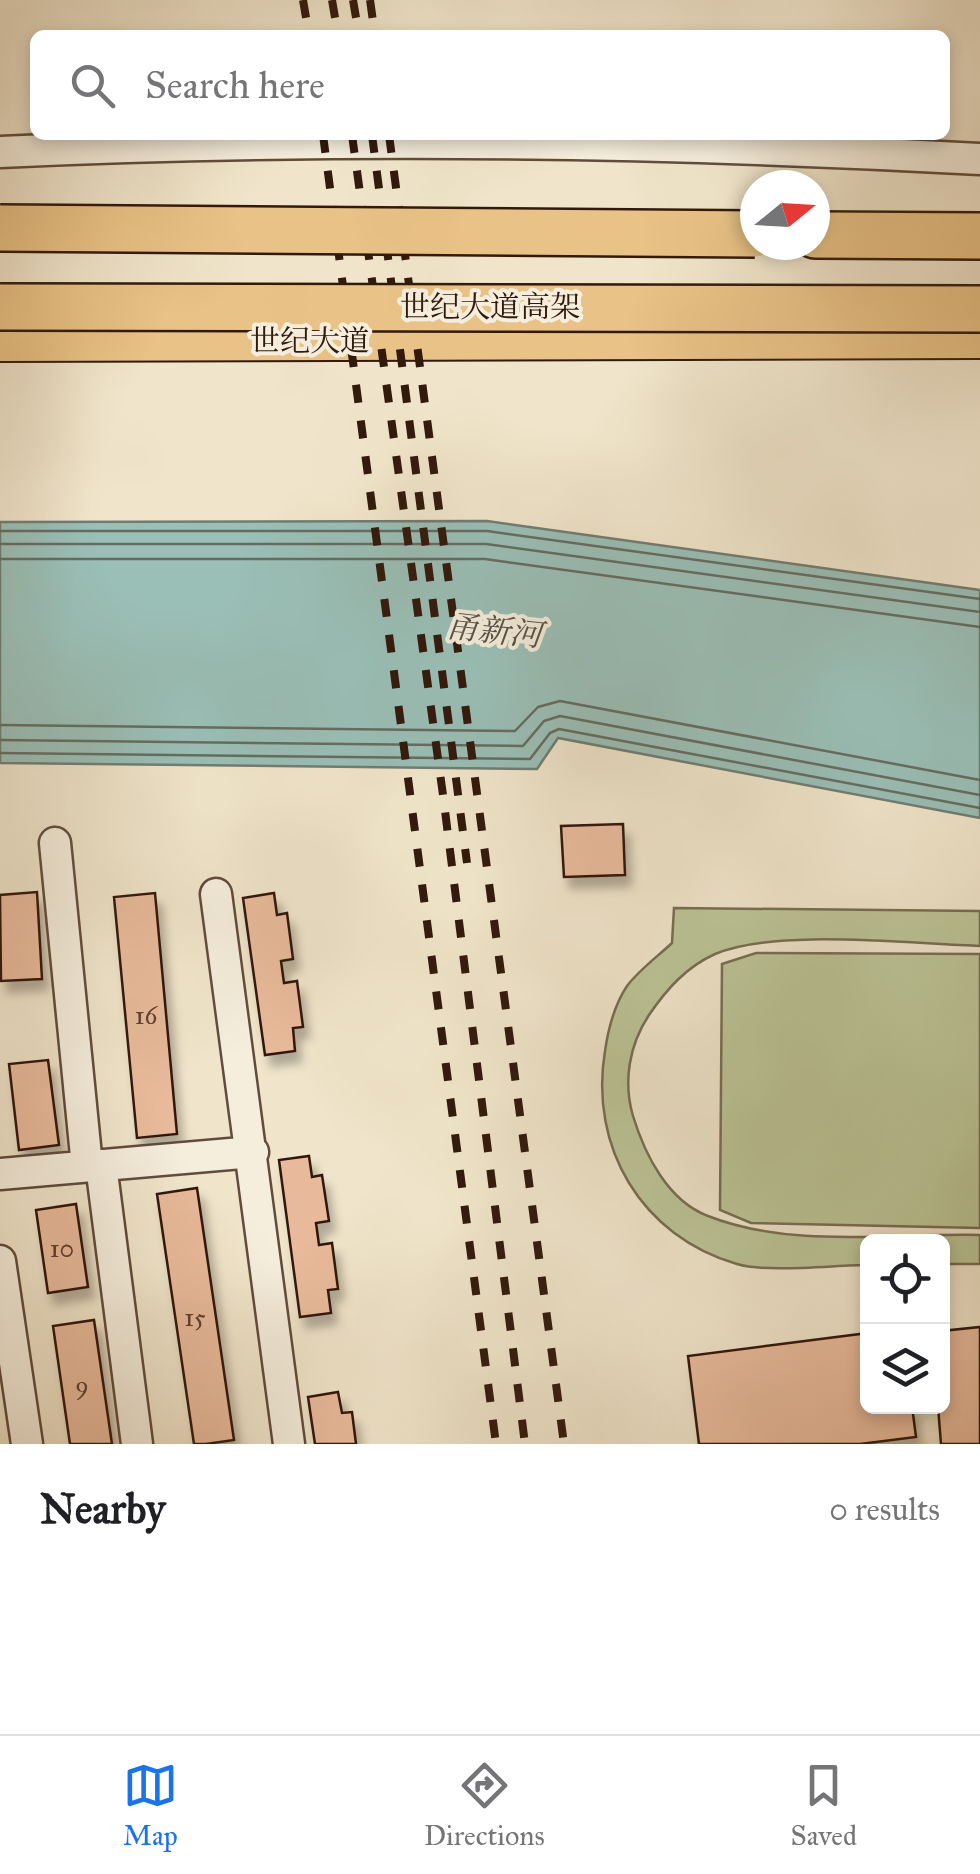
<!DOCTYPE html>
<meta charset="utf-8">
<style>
body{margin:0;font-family:"IM FELL Great Primer","Noto Serif SC",serif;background:#f2f2f2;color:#202124}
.controls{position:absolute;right:30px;bottom:30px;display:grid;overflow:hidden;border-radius:15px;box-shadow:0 5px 15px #0003}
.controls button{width:90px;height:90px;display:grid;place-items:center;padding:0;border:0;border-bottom:2px solid #e0e0e0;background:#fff;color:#202124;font:50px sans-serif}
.compass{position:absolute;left:740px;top:170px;width:90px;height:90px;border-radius:50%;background:#fff;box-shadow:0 5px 15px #0003;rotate:72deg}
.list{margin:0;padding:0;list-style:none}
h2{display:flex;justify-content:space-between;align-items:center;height:130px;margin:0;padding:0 40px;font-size:42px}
h2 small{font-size:32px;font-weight:400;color:#757577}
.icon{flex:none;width:55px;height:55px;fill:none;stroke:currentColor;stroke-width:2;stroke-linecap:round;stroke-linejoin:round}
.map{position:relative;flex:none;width:980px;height:1444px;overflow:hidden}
.search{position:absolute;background:#fff;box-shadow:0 5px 15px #0003;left:30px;right:30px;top:30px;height:110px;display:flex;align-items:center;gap:25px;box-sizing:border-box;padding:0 35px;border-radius:15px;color:#757577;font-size:38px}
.sheet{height:290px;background:#fff}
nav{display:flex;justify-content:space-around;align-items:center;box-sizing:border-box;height:140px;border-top:2px solid #e0e0e0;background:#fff;font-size:28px;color:#757577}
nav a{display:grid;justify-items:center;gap:5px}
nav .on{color:#1a73e8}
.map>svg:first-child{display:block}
</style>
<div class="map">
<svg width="980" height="1444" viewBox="0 0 980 1444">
<defs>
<filter id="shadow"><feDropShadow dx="6" dy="11" stdDeviation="5" flood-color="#0004"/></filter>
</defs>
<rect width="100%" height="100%" fill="#f0e5cb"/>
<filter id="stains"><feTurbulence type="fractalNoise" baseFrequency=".002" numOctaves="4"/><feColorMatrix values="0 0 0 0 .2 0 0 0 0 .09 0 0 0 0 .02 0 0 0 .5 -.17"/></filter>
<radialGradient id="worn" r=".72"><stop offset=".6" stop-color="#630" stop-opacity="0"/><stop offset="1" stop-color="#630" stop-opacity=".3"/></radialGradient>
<path fill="#bbc497" stroke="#766e52" stroke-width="2.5" d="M 674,908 L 980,911 L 980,946 C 910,944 776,928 715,954 C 686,967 666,990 649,1015 C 629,1045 623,1082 633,1116 C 645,1155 668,1201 708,1216 C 792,1249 892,1233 980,1235 L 980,1264 L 943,1264 L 942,1242 L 868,1242 L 867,1265 C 835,1265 766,1273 737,1264 C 641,1236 589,1147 605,1051 C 608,1030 615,1004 627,986 C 639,970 657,957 672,943 Z
M 756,953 L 980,954 L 980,1228 L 751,1223 L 720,1210 L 722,964 Z"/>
<path fill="#9abfb7" stroke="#707d73" stroke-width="2.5" d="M 487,521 L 980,590 L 980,818 L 558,738 L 537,769 L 0,763 L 0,522 Z"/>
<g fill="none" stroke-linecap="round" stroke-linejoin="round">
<path stroke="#666c62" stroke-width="2.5" d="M 0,531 L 487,531 L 980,599
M 0,544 L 486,544 L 980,612
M 0,559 L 485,559 L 980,627
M 0,725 L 515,731 L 538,707 L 560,701 L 980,780
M 0,740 L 523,746 L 544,721 L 560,716 L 980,795
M 0,753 L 530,759 L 550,733 L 559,729 L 980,808"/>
</g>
<path fill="#e8ba9b" stroke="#31190c" stroke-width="2.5" filter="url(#shadow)" d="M 623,824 L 625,875 L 564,877 L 561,826 Z
M 37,892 L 42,979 L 1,981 L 0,895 Z
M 155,893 L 177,1134 L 137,1138 L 114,897 Z
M 274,893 L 277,915 L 287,913 L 293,959 L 281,961 L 284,983 L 297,981 L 303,1027 L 293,1028 L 295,1051 L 265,1055 L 243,898 Z
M 48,1060 L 59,1145 L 19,1150 L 9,1064 Z
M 309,1156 L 312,1177 L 322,1175 L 329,1221 L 316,1223 L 319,1245 L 332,1243 L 338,1289 L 328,1290 L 331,1313 L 300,1317 L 279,1160 Z
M 197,1188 L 234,1440 L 206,1444 L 194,1444 L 157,1194 Z
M 76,1204 L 88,1287 L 48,1293 L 36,1210 Z
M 94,1320 L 112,1444 L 70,1444 L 53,1326 Z
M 980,1327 L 980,1444 L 941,1444 L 938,1406 L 942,1406 L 942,1331 Z
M 868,1333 L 868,1406 L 912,1406 L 916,1437 L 860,1444 L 699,1444 L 688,1356 Z
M 338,1392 L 342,1413 L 352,1412 L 356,1444 L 315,1444 L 308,1397 Z"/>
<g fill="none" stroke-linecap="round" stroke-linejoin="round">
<defs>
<path id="minor" d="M 0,152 C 326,137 654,141 980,159
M 55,843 L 87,1166
M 216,894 L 289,1444
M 101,1165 L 137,1444
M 0,1174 L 253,1152
M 0,1261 L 27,1444"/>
<path id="major" d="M 0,342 L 980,339"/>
<path id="highway" d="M 815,235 L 980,236"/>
</defs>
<use href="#minor" stroke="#614c3c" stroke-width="35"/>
<use href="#major" stroke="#31190c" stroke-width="42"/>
<use href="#highway" stroke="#31190c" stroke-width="50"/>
<use href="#minor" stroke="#f5eedd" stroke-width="30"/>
<use href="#major" stroke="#e8c286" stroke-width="38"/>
<use href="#highway" stroke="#e8c286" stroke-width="45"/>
<path stroke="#31190c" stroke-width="8" stroke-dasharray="18 18" stroke-linecap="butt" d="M 303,0 L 309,35
M 332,0 L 338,35
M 353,0 L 359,35
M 370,0 L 375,35
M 323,135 L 496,1444
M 352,135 L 443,795 L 525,1444
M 372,135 L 467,863
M 389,135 L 564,1444"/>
<defs>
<path id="highway-bridge" d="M 0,228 L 755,234
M 0,307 L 980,309"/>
</defs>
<use href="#highway-bridge" stroke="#31190c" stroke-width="50" stroke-linecap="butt"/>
<use href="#highway-bridge" stroke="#e8c286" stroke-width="45"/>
</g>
<g text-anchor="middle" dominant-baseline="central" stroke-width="8" stroke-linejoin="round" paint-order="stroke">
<g font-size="25" fill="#5f4130">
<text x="146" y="1015">16</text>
<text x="62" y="1248">10</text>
<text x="195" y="1317">15</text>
<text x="82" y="1385">9</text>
</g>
<g font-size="30" fill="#31190c" stroke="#f5eedd">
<text x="490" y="307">世纪大道高架</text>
<text x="310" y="341">世纪大道</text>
</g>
<g font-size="32" font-style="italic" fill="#565348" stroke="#f5eedd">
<text transform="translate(494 631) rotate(6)">甬新河</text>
</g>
</g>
<rect width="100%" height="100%" filter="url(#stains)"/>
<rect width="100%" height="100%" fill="url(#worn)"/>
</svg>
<div class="controls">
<button><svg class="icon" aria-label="locate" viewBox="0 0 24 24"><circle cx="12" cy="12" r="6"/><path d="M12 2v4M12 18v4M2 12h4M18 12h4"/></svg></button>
<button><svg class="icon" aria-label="layers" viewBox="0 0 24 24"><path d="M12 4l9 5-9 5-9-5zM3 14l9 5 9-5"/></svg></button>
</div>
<svg class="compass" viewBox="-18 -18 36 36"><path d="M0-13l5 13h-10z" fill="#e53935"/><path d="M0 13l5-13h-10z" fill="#757577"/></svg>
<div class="search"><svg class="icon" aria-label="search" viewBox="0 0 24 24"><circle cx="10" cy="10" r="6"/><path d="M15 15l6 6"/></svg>Search here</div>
</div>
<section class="sheet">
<h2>Nearby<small>0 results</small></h2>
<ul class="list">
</ul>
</section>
<nav>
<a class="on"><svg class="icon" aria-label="map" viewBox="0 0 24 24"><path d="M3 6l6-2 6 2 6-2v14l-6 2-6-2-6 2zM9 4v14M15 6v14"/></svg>Map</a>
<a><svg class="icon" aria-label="directions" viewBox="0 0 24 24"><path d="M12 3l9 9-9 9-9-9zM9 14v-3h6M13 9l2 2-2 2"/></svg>Directions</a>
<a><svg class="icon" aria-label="saved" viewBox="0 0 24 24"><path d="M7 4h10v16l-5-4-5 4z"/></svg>Saved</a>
</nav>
